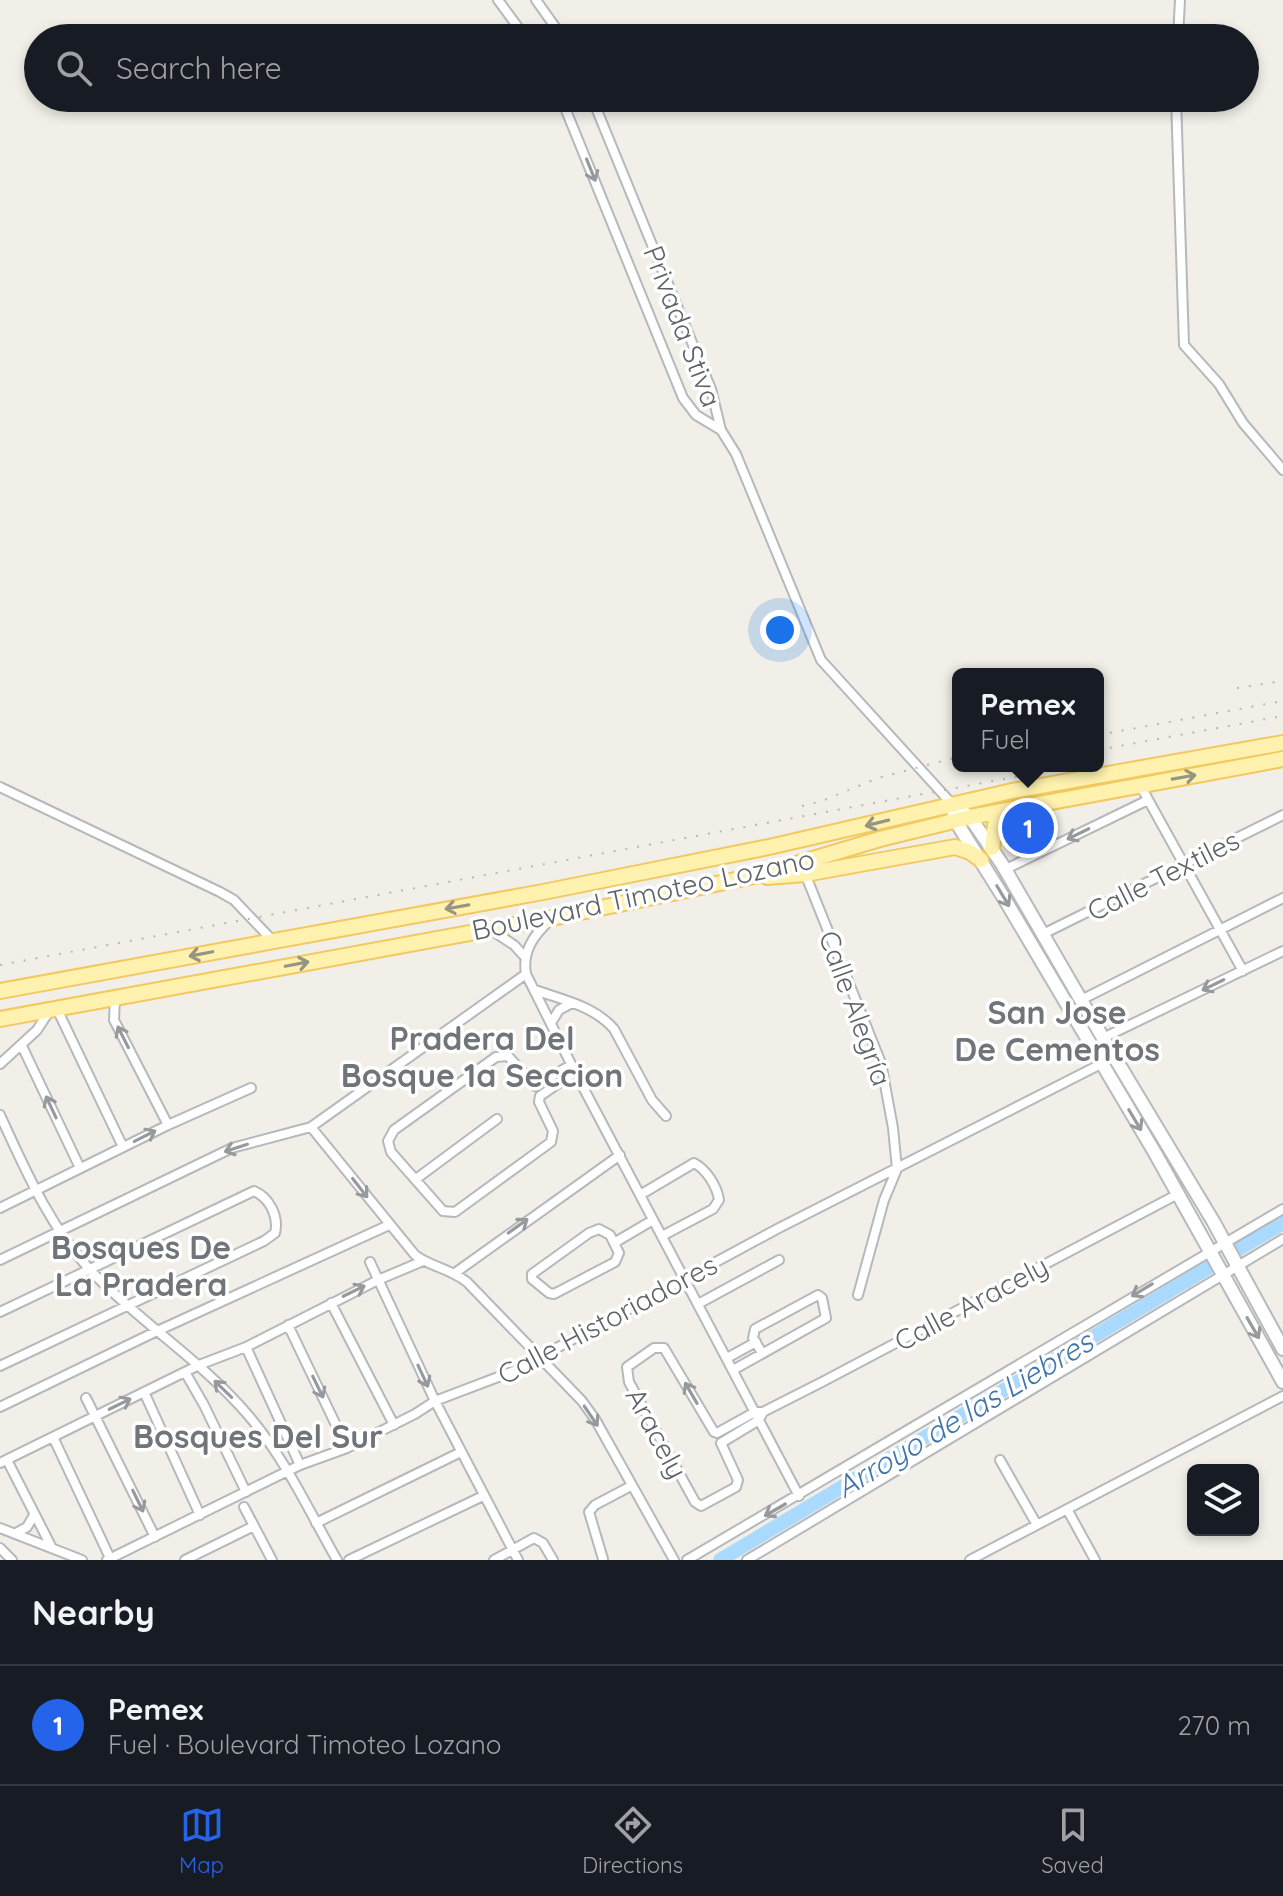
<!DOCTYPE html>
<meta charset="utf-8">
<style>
body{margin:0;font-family:Quicksand,sans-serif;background:#20242c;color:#f1f3f6}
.controls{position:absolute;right:24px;bottom:24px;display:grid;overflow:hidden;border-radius:12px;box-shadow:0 4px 12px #0003}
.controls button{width:72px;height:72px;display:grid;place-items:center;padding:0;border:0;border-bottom:2px solid #363941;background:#171b24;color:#f1f3f6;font:40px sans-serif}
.you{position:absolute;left:780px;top:630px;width:28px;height:28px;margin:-20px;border:6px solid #fff;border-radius:50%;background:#1a73e8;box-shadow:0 0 0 12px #1a73e833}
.badge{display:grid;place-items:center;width:52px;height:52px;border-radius:50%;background:#2563eb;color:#fff;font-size:26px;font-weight:700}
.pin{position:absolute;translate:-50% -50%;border:4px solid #fff;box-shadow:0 2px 8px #0006}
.popup{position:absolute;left:952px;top:668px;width:152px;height:104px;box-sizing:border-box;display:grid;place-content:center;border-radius:12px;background:#171b24;filter:drop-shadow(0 2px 6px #0005);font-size:26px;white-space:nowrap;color:#9ea1a6}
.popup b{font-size:30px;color:#f1f3f6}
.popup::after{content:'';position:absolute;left:50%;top:100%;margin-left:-16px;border:16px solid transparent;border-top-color:#171b24}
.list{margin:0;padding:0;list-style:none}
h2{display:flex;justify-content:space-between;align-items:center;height:104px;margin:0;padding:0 32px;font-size:34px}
h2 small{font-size:26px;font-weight:400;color:#9ea1a6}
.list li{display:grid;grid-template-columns:52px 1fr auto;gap:24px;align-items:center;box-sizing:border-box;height:120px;padding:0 32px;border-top:2px solid #363941}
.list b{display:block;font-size:30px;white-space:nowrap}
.list p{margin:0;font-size:26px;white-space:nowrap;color:#9ea1a6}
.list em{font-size:26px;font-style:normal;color:#9ea1a6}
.icon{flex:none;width:44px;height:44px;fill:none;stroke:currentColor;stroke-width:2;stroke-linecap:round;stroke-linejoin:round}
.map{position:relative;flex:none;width:1283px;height:1560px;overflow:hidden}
.search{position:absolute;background:#171b24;box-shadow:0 4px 12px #0003;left:24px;right:24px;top:24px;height:88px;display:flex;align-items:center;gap:20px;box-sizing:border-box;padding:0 28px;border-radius:44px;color:#9ea1a6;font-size:30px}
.sheet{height:224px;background:#171b24}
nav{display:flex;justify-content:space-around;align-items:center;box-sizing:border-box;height:112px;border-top:2px solid #363941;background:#171b24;font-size:22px;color:#9ea1a6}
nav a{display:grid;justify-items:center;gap:4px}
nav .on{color:#2563eb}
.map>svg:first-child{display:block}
</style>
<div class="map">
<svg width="1283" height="1560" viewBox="0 0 1283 1560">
<rect width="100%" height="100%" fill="#f1efe8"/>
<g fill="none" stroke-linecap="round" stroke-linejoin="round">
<path stroke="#aadaff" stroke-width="14" d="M 1239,1249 L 1283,1223
M 720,1560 L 1208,1268"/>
<defs>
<path id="street" d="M 498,0 L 526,38
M 536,0 L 563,38
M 1178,38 L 1180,0
M 561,98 L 683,398 L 696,415 L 721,430 L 736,454 L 821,660 L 952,804
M 592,98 L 711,389 L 721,430
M 1176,98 L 1184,345 L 1219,384 L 1243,423 L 1283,470
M 1140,785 L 1243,971
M 0,787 L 220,892 L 234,900 L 273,941
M 1006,869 L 1148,800
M 804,871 L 881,1063 L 893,1128 L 897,1169 L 884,1200 L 858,1295
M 550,920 C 534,935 522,951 526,974 L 575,1072 L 799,1496
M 491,930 L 514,945 L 525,957
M 1043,934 L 1283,815
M 535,990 C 563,1000 594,1006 614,1029 L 652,1100 L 666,1116
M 115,998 L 114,1020 L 168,1125
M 1081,1000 L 1283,898
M 57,1009 L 123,1147
M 551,1023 L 559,1010 L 572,1003
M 1103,1038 L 1283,951
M 22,1046 L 80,1168
M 0,1064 L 37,1030 L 50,1010
M 571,1065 L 535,1086 L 508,1056 L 496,1057 L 394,1130 L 388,1141 L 391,1152 L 443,1211 L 455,1212 L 551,1142 L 553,1131 L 539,1102 L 540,1096 L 575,1072
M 0,1115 C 25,1169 50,1228 92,1272 C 141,1323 202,1361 248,1415 C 285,1458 309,1511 337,1560
M 311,1127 L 415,1255 C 431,1267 449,1268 467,1282 L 582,1401 L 595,1419 L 674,1560
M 416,1179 L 497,1119
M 640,1195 L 694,1163 C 706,1169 717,1186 719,1200 L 713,1209 L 662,1236
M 0,1208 L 168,1125 L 251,1088
M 599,1229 L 610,1235 L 619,1253 L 615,1262 L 554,1294 L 549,1293 L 532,1279 L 532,1274 L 589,1233 Z
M 614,1243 L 653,1220
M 0,1260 L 232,1148 L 311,1127 L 526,974
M 370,1262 L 435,1401 L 518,1560
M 455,1273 L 620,1155
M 331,1303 L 394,1425
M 698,1304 L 779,1260
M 0,1312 L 254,1191 C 270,1198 279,1217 275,1233 L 264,1241 L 0,1366
M 288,1325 L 347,1448
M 246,1347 L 300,1465
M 727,1358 L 756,1342
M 733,1370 L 826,1318 L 822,1298 L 818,1295 L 755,1329 L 753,1338 L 762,1353
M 185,1372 L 204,1405 L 246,1492
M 144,1392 L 200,1515
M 86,1398 L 155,1537
M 0,1407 L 155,1332 L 389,1225
M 763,1412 L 759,1420 L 721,1443 L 738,1480 L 736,1487 L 701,1506 L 695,1502 L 629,1382 L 627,1367 L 654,1348 L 664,1348 L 714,1432 L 717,1433 L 755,1412 L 763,1412 L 822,1382 L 1178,1194
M 53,1437 L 110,1558
M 7,1460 L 52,1548
M 1000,1460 L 1037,1525
M 0,1463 L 199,1365 L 246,1347 L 378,1280 L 423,1261
M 244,1507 L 272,1560
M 1067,1509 L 1095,1560
M 316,1523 L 461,1452
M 0,1528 L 82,1560
M 16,1533 L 27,1527 L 34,1515
M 0,1548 L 12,1560
M 603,1559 L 589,1512 L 595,1505 L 631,1486
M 107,1560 L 300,1465 L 347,1448 L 415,1414 L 435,1401 L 514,1371 L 777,1229 L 1101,1064
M 185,1560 L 254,1526
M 349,1560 L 483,1496
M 494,1560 L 534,1538 L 543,1543 L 553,1560
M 687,1560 L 1283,1209
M 747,1560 L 1283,1239
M 970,1560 L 1283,1396"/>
<path id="secondary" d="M 952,804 L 955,820 L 1004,898 L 1155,1153 L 1283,1382
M 952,804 L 970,817 L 1002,864 L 1103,1038 L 1213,1221 L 1283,1349"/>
<path id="primary" d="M 992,848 L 995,825 L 1009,811
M 767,877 L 805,874 L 955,847 L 970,852 L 981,860
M 0,991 L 543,892 L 769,847 L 1012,791 L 1283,743
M 0,1019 L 552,918 L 759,875 L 880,839 L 970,817 L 1283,759"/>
</defs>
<use href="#street" stroke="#b5b8bc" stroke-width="12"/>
<use href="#secondary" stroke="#b6babf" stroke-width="16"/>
<use href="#primary" stroke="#f2c960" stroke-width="18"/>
<use href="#street" stroke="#fff" stroke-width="8"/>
<use href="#secondary" stroke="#fff" stroke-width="12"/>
<use href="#primary" stroke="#fff2af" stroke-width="14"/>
<path stroke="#b6b7b8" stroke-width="2" stroke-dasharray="2 10" stroke-linecap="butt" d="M 1237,688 L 1283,681
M 1098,735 L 1283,701
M 1098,750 L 1283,716
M 802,806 L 822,801 L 878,778 L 958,757
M 0,965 L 1074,766"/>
</g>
<defs><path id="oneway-shaft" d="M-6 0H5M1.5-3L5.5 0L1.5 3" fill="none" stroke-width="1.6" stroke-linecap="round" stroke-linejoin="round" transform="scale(2)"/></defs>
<g stroke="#979a9d">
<use href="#oneway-shaft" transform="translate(591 170) rotate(68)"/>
<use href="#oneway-shaft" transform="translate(1078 834) rotate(154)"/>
<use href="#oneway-shaft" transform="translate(1003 896) rotate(59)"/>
<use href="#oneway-shaft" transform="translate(1213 985) rotate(154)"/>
<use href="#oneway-shaft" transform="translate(123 1037) rotate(-117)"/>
<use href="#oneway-shaft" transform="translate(51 1107) rotate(-115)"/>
<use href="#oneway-shaft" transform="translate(1135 1120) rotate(59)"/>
<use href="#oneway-shaft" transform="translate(145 1136) rotate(-27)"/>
<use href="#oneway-shaft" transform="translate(236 1148) rotate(162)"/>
<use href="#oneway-shaft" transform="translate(360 1188) rotate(52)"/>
<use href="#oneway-shaft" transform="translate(518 1226) rotate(-36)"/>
<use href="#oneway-shaft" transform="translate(1142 1290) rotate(149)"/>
<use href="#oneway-shaft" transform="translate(354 1291) rotate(-26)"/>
<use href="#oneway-shaft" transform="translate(1253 1328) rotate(60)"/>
<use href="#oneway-shaft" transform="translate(423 1376) rotate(65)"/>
<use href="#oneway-shaft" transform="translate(318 1387) rotate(64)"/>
<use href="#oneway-shaft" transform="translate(223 1389) rotate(-136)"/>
<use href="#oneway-shaft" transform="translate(691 1393) rotate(-120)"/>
<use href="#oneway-shaft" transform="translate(120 1404) rotate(-26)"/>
<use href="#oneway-shaft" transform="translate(591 1416) rotate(56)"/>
<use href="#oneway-shaft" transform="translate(138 1501) rotate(64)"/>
<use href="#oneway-shaft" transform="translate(775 1510) rotate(150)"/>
</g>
<g stroke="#979581">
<use href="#oneway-shaft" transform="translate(1184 777) rotate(-10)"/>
<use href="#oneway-shaft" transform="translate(877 823) rotate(166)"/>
<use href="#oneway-shaft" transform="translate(457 907) rotate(170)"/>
<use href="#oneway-shaft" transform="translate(201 954) rotate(169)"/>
<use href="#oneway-shaft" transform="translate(297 964) rotate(-11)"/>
</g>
<g text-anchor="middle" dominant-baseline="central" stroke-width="7" stroke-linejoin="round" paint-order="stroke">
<g font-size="28" fill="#5f6368" stroke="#fff">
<text transform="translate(683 326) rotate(69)">Privada Stiva</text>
<text transform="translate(1163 875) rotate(-27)">Calle Textiles</text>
<text transform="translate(643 894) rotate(-12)">Boulevard Timoteo Lozano</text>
<text transform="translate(856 1008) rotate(70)">Calle Alegría</text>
<text transform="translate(971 1303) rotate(-28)">Calle Aracely</text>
<text transform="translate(607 1319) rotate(-28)">Calle Historiadores</text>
<text transform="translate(657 1433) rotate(62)">Aracely</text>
</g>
<g font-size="30" font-style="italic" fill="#4174aa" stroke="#fff">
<text transform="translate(964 1414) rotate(-31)">Arroyo de las Liebres</text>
</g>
<g font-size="32" font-weight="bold" fill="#70757a" stroke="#fff">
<text x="1057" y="1012">San Jose<tspan x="1057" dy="37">De Cementos</tspan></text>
<text x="482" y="1038">Pradera Del<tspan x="482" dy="37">Bosque 1a Seccion</tspan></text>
<text x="141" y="1247">Bosques De<tspan x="141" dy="37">La Pradera</tspan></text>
<text x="258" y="1436">Bosques Del Sur</text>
</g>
</g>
</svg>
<div class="controls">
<button><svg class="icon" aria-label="layers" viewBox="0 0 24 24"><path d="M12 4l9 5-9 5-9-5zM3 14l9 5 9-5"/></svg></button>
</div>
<div class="you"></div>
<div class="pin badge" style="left:1028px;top:828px">1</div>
<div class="popup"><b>Pemex</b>Fuel</div>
<div class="search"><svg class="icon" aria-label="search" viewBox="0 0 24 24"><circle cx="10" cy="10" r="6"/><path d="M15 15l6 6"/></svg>Search here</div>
</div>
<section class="sheet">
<h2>Nearby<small></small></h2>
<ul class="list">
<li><span class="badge">1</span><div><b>Pemex</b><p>Fuel · Boulevard Timoteo Lozano</p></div><em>270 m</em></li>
</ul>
</section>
<nav>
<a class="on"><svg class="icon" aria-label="map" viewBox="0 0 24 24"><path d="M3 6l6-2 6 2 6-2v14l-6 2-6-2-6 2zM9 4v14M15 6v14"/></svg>Map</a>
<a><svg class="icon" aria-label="directions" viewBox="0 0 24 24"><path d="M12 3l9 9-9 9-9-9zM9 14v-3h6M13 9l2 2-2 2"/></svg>Directions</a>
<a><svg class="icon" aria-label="saved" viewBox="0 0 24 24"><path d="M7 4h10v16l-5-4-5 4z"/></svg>Saved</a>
</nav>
